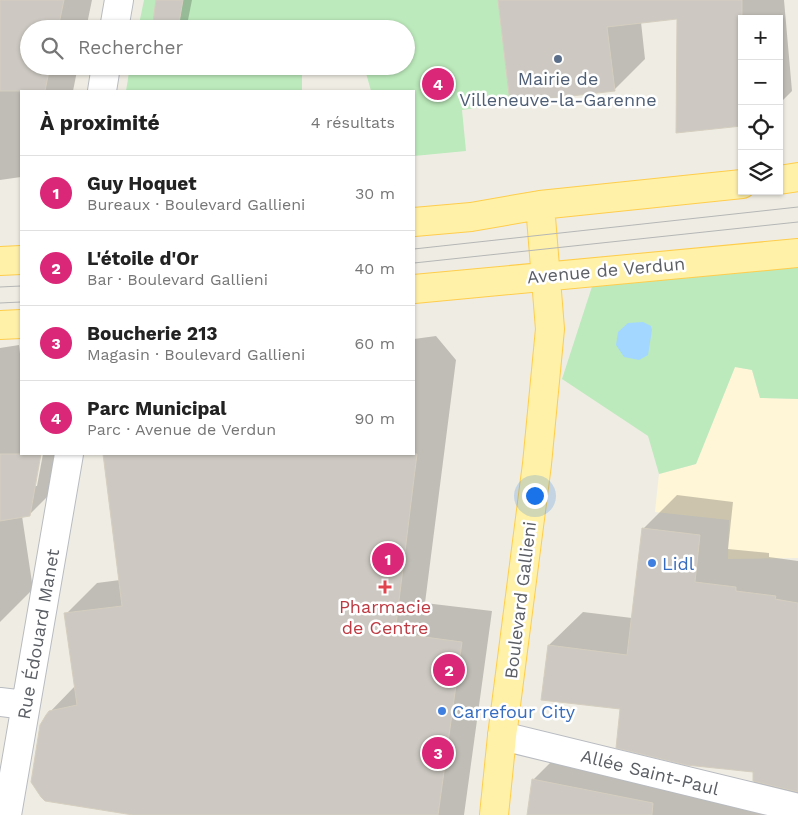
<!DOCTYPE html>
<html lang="fr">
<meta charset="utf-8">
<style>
body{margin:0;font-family:"Work Sans",sans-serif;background:#f2f2f2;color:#222}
.controls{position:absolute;right:15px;top:15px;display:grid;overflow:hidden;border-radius:0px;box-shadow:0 1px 4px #0004}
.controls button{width:45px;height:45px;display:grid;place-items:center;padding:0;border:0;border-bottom:1px solid #e0e0e0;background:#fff;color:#222;font:25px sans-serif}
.you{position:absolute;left:534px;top:495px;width:18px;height:18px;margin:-12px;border:4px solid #fff;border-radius:50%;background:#1a73e8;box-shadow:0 0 0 8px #1a73e833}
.badge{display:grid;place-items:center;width:32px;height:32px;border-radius:50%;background:#db2777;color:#fff;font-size:16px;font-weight:700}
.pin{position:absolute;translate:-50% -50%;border:2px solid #fff;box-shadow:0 1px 5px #0006}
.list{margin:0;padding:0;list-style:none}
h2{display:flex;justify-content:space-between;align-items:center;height:65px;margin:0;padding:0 20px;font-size:21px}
h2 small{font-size:16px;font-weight:400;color:#767676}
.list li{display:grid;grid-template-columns:32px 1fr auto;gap:15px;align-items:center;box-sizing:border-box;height:75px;padding:0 20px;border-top:1px solid #e0e0e0}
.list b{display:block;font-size:19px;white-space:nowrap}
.list p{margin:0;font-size:16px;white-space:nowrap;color:#767676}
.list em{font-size:16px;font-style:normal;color:#767676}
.icon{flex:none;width:28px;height:28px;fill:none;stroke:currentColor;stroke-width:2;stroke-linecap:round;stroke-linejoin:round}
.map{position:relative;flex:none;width:798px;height:815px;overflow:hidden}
.search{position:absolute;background:#fff;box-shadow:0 1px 4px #0004;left:20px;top:20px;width:395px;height:55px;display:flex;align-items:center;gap:12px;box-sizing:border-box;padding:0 18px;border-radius:28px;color:#767676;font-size:19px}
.panel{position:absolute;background:#fff;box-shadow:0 1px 4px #0004;left:20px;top:90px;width:395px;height:365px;border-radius:0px}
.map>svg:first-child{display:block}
</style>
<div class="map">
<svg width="798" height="815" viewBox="0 0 798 815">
<rect width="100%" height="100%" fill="#efede3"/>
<path fill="#fff6d8" d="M 735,367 L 752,370 L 760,398 L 798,399 L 798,558 L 728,559 L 729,520 L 655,512 L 659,474 L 696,464 Z"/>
<path fill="#bceabc" d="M 144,0 L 498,0 L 510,103 L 462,110 L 466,151 L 414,156 L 414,91 L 371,91 L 364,66 L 406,66 L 406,29 L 138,29 Z
M 130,66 L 302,66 L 302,91 L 126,91 Z
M 798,255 L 798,399 L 760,398 L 752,370 L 735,367 L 696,464 L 659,474 L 648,436 L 562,379 L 597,271 Z"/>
<path fill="#a3d7ff" d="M 643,322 L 651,326 L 652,330 L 648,355 L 639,360 L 624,357 L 616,345 L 618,332 L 628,323 Z"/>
<path fill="#0003" d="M 0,0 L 92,0 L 86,29 L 29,29 L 29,66 L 78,66 L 73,91 L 21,91 L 21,177 L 0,180 Z
M 157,0 L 192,0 L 188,20 L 198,21 L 196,29 L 153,29 Z
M 499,0 L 784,0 L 792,91 L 779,104 L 779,19 L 678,18 L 641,22 L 645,59 L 614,90 Z
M 436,336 L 456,360 L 425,603 L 492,611 L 464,815 L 143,815 L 47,715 L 75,686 L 66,614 L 97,583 L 120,580 L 104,454 L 414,454 L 414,339 Z
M 19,345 L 21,362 L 21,454 L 41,454 L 34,486 L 37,486 L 43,454 L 69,454 L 64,480 L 29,515 L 22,516 L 33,589 L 0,622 L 0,348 Z
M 677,495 L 733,502 L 728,549 L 769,553 L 769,557 L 798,561 L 798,815 L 529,815 L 533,780 L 567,746 L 754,782 L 755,771 L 621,708 L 549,645 L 583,612 L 632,618 L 643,529 Z"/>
<path fill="#cdc9c2" stroke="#d5cec0" d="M 0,0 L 64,0 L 58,29 L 29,29 L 29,66 L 50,66 L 45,91 L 0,91 Z
M 156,0 L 183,0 L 178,29 L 152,29 Z
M 498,0 L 742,0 L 742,126 L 676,133 L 677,19 L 607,27 L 615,91 L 510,103 Z
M 0,454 L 41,454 L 30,516 L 0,521 Z
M 103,454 L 417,454 L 395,633 L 462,642 L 438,815 L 133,815 L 45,801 L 41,797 L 31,782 L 40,725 L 46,715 L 49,711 L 77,705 L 64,613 L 122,606 Z
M 642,528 L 700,535 L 695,582 L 736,587 L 736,591 L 776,596 L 775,599 L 798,603 L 798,792 L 753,781 L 753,772 L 686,765 L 616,748 L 620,709 L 541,700 L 548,645 L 627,655 Z
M 532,779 L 653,803 L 652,815 L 527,815 Z"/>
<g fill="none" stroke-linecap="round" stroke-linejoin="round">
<defs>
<path id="minor" d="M 114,29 L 119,0
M 102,91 L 106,66
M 0,702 L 25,705
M 502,736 L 798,808
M 7,815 L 69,454"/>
<path id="major" d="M 779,180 L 798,177
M 414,222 L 471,217 L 540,205 L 742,184
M 0,261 L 21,260
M 414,289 L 798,253
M 0,325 L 21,324
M 494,815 L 502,736 L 537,464 L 550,329 L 540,205"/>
</defs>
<use href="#minor" stroke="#b8bbc0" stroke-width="30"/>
<use href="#major" stroke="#ffcd4c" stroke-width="30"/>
<use href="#minor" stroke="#fff" stroke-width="28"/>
<use href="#major" stroke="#fff1a8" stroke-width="28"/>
<path stroke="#b5b6b6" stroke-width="1" d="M 414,249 L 798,207
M 414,263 L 798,222
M 0,287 L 21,286
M 0,303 L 21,302"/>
</g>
<circle fill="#5c6f8a" stroke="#fff" stroke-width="2" cx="558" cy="59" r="5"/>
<g fill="#3f7fe0" stroke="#fff" stroke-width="2">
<circle cx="652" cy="563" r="5"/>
<circle cx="442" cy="711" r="5"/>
</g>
<path fill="#e0444e" stroke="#fff" stroke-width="2" d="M382.5 579.5h5v5h5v5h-5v5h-5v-5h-5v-5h5z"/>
<g text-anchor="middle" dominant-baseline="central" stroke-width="5" stroke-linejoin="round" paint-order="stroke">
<g font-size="18" fill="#4e5e75" stroke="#fff">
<text x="558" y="78">Mairie de<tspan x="558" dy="21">Villeneuve-la-Garenne</tspan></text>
</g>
<g font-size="18" fill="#5b5f65" stroke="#fff">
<text transform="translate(606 270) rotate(-5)">Avenue de Verdun</text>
<text transform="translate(520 600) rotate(-83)">Boulevard Gallieni</text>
<text transform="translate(38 634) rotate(-80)">Rue Édouard Manet</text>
<text transform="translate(650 772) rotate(14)">Allée Saint-Paul</text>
</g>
<g font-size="18" fill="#366cbe" stroke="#fff" text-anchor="start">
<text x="662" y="563">Lidl</text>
<text x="452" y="711">Carrefour City</text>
</g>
<g font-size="18" fill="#be3a42" stroke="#fff">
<text x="385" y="606">Pharmacie<tspan x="385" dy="21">de Centre</tspan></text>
</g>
</g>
</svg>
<div class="controls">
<button>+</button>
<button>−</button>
<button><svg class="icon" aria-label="locate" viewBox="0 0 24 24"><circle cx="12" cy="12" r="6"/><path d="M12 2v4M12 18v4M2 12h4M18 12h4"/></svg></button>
<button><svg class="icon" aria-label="layers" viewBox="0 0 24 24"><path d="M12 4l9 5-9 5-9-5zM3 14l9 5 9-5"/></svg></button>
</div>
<div class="you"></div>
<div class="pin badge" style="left:388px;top:559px">1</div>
<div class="pin badge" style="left:449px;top:670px">2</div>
<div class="pin badge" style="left:438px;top:753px">3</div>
<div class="pin badge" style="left:438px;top:84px">4</div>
<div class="search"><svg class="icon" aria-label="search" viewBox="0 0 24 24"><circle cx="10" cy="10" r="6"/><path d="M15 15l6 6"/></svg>Rechercher</div>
<section class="panel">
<h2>À proximité<small>4 résultats</small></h2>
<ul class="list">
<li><span class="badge">1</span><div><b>Guy Hoquet</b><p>Bureaux · Boulevard Gallieni</p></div><em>30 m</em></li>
<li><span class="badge">2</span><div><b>L'étoile d'Or</b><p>Bar · Boulevard Gallieni</p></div><em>40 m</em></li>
<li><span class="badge">3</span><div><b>Boucherie 213</b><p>Magasin · Boulevard Gallieni</p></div><em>60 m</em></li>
<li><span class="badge">4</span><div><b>Parc Municipal</b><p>Parc · Avenue de Verdun</p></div><em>90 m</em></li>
</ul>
</section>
</div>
